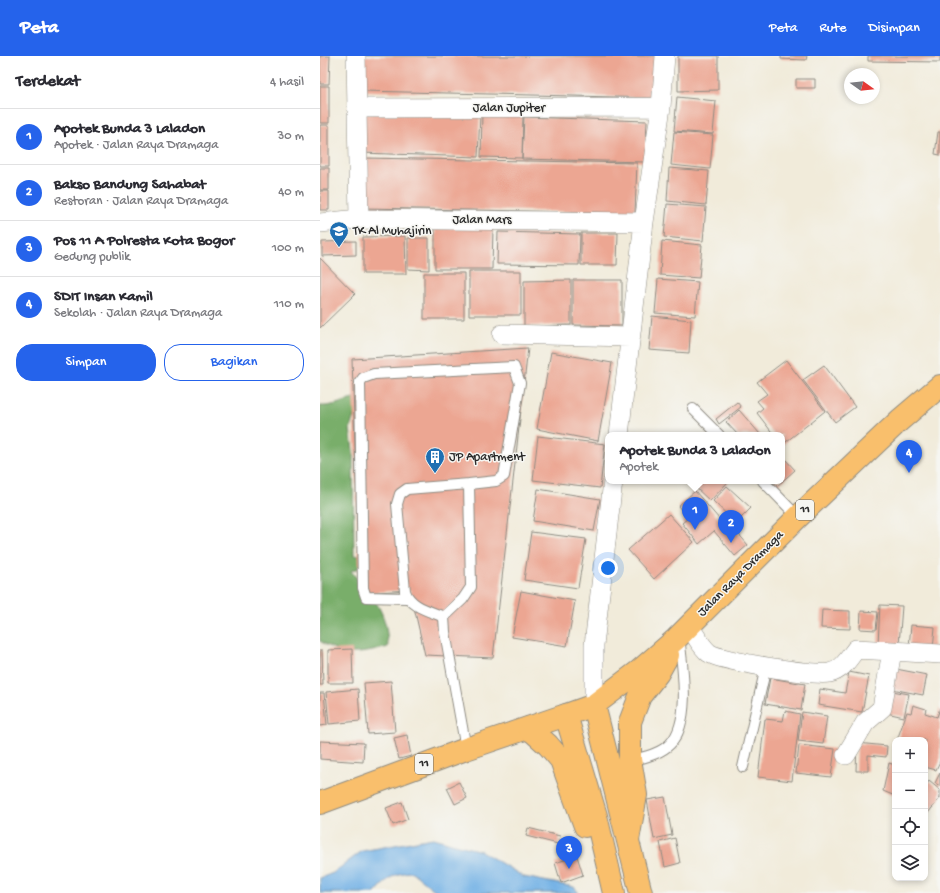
<!DOCTYPE html>
<html lang="id">
<meta charset="utf-8">
<style>
body{margin:0;font-family:"Gochi Hand",sans-serif;background:#f2f2f3;color:#2b2b33}
.controls{position:absolute;right:12px;bottom:12px;display:grid;overflow:hidden;border-radius:8px;box-shadow:0 2px 6px #0003}
.controls button{width:36px;height:36px;display:grid;place-items:center;padding:0;border:0;border-bottom:1px solid #e1e1e2;background:#fff;color:#2b2b33;font:20px sans-serif}
.compass{position:absolute;left:524px;top:12px;width:36px;height:36px;border-radius:50%;background:#fff;box-shadow:0 2px 6px #0003;rotate:105deg}
.you{position:absolute;left:288px;top:512px;width:14px;height:14px;margin:-10px;border:3px solid #fff;border-radius:50%;background:#1a73e8;box-shadow:0 0 0 6px #1a73e833}
.badge{display:grid;place-items:center;width:26px;height:26px;border-radius:50%;background:#2563eb;color:#fff;font-size:13px;font-weight:700}
.pin{position:absolute;translate:-50% -33px;filter:drop-shadow(0 1px 2px #0008)}
.pin::after{content:'';position:absolute;top:21px;width:14px;height:12px;background:inherit;clip-path:polygon(0 0,100% 0,50% 100%)}
.popup{position:absolute;left:285px;top:376px;width:180px;height:52px;box-sizing:border-box;display:grid;place-content:center;border-radius:8px;background:#fff;filter:drop-shadow(0 1px 3px #0005);font-size:13px;white-space:nowrap;color:#7c7c81}
.popup b{font-size:15px;color:#2b2b33}
.popup::after{content:'';position:absolute;left:50%;top:100%;margin-left:-8px;border:8px solid transparent;border-top-color:#fff}
.list{margin:0;padding:0;list-style:none}
h2{display:flex;justify-content:space-between;align-items:center;height:52px;margin:0;padding:0 16px;font-size:17px}
h2 small{font-size:13px;font-weight:400;color:#7c7c81}
.list li{display:grid;grid-template-columns:26px 1fr auto;gap:12px;align-items:center;box-sizing:border-box;height:56px;padding:0 16px;border-top:1px solid #e1e1e2}
.list b{display:block;font-size:15px;white-space:nowrap}
.list p{margin:0;font-size:13px;white-space:nowrap;color:#7c7c81}
.list em{font-size:13px;font-style:normal;color:#7c7c81}
.actions{display:flex;gap:8px;padding:12px 16px}
.actions a{flex:1;padding:9px 0;border:1px solid #2563eb;border-radius:16px;text-align:center;font-size:14px;color:#2563eb}
.actions .main{background:#2563eb;color:#fff}
.icon{flex:none;width:22px;height:22px;fill:none;stroke:currentColor;stroke-width:2;stroke-linecap:round;stroke-linejoin:round}
.map{position:relative;flex:none;width:620px;height:837px;overflow:hidden}
header{display:flex;align-items:center;gap:24px;box-sizing:border-box;height:56px;padding:0 20px;background:#2563eb;color:#fff}
header strong{font-size:19px}
nav{display:flex;gap:22px;margin-inline-start:auto;font-size:14px}
main{display:flex}
aside{flex:1;background:#fff}
.map>svg:first-child{display:block}
</style>
<header>
<strong>Peta</strong>
<nav><a>Peta</a><a>Rute</a><a>Disimpan</a></nav>
</header>
<main>
<aside>
<h2>Terdekat<small>4 hasil</small></h2>
<ul class="list">
<li><span class="badge">1</span><div><b>Apotek Bunda 3 Laladon</b><p>Apotek · Jalan Raya Dramaga</p></div><em>30 m</em></li>
<li><span class="badge">2</span><div><b>Bakso Bandung Sahabat</b><p>Restoran · Jalan Raya Dramaga</p></div><em>40 m</em></li>
<li><span class="badge">3</span><div><b>Pos 11 A Polresta Kota Bogor</b><p>Gedung publik</p></div><em>100 m</em></li>
<li><span class="badge">4</span><div><b>SDIT Insan Kamil</b><p>Sekolah · Jalan Raya Dramaga</p></div><em>110 m</em></li>
</ul>
<div class="actions"><a class="main">Simpan</a><a>Bagikan</a></div>
</aside>
<div class="map">
<svg width="620" height="837" viewBox="0 0 620 837">
<rect width="100%" height="100%" fill="#f6f6f2"/>
<filter id="ink" filterUnits="userSpaceOnUse"><feTurbulence type="fractalNoise" baseFrequency=".025" numOctaves="2"/><feDisplacementMap in="SourceGraphic" scale="8" xChannelSelector="R" yChannelSelector="G"/><feConvolveMatrix kernelMatrix="1 2 1 2 8 2 1 2 1" color-interpolation-filters="sRGB"/></filter>
<filter id="wash" filterUnits="userSpaceOnUse"><feTurbulence type="fractalNoise" baseFrequency=".012" numOctaves="4" result="noise"/><feDisplacementMap in="SourceGraphic" scale="16" xChannelSelector="R" yChannelSelector="G"/><feGaussianBlur stdDeviation="0.9" result="paint"/><feColorMatrix in="noise" values="0 0 0 0 0 0 0 0 0 0 0 0 0 0 0 0 0 1.4 0 .05"/><feComposite in="paint" operator="in"/></filter>
<g filter="url(#wash)">
<rect width="100%" height="100%" fill="#f1ebda"/>
<path fill="#79ae6b" stroke="#526c4b" d="M 39,342 L 30,373 L 33,394 L 34,499 L 65,505 L 48,509 L 31,515 C 54,543 67,553 68,591 C 40,599 24,601 0,585 L 0,350 C 14,351 24,344 39,342 Z"/>
<path fill="#72b1e5" stroke="#4e6e88" d="M 113,782 L 161,795 L 204,821 L 254,831 L 259,837 L 118,837 L 92,816 C 72,817 68,823 55,837 L 0,837 L 0,822 L 13,817 L 42,795 Z"/>
<g id="blocks">
<path fill="#eca692" d="M 0,0 L 10,0 L 9,28 L 0,28 Z
M 44,0 L 338,0 L 337,42 L 43,35 Z
M 358,0 L 398,0 L 398,34 L 358,35 Z
M 461,0 L 487,0 L 486,4 L 461,3 Z
M 548,0 L 620,0 L 620,6 L 548,5 Z
M 476,23 L 495,23 L 495,32 L 476,32 Z
M 0,30 L 9,30 L 9,67 L 0,67 Z
M 357,41 L 396,45 L 393,78 L 354,75 Z
M 42,56 L 160,59 L 158,101 L 41,97 Z
M 162,58 L 203,59 L 202,102 L 161,101 Z
M 204,61 L 327,65 L 325,106 L 202,103 Z
M 0,69 L 9,69 L 9,110 L 0,110 Z
M 354,76 L 393,79 L 390,113 L 351,109 Z
M 618,76 L 620,76 L 620,99 L 615,98 Z
M 44,102 L 317,107 L 315,157 L 43,152 Z
M 0,112 L 9,112 L 9,134 L 0,134 Z
M 349,112 L 389,115 L 386,149 L 347,145 Z
M 0,135 L 9,135 L 9,154 L 0,154 Z
M 347,148 L 386,151 L 383,185 L 344,181 Z
M 115,171 L 173,172 L 172,213 L 115,213 Z
M 178,176 L 260,178 L 259,209 L 177,208 Z
M 261,177 L 298,177 L 297,209 L 261,209 Z
M 85,180 L 86,218 L 43,218 L 43,181 Z
M 88,182 L 109,182 L 109,214 L 88,213 Z
M 36,185 L 36,199 L 2,200 L 2,186 Z
M 342,185 L 382,189 L 379,222 L 340,219 Z
M 0,202 L 35,238 L 0,272 Z
M 149,215 L 201,215 L 201,259 L 149,259 Z
M 104,217 L 144,217 L 144,263 L 104,263 Z
M 338,223 L 378,226 L 375,260 L 335,257 Z
M 251,224 L 251,269 L 204,270 L 204,225 Z
M 253,224 L 302,224 L 302,270 L 253,269 Z
M 332,260 L 371,264 L 369,297 L 329,294 Z
M 208,292 L 173,602 L 105,599 L 90,534 L 40,537 L 32,303 Z
M 231,296 L 292,307 L 278,385 L 217,373 Z
M 466,304 L 505,355 L 462,389 L 462,379 L 454,379 L 437,357 L 443,352 L 437,345 L 447,338 L 437,326 Z
M 504,309 L 535,351 L 515,366 L 483,324 Z
M 417,346 L 421,351 L 399,368 L 396,363 Z
M 419,354 L 440,378 L 439,379 L 418,379 L 406,366 Z
M 218,380 L 285,388 L 280,432 L 213,424 Z
M 465,403 L 475,414 L 457,430 L 453,425 L 462,425 L 462,406 Z
M 380,425 L 409,425 L 390,445 L 375,431 Z
M 407,430 L 431,452 L 416,467 L 393,445 Z
M 218,433 L 280,443 L 274,475 L 213,465 Z
M 375,435 L 406,471 L 410,468 L 428,489 L 415,500 L 394,475 L 379,488 L 362,467 L 368,462 L 358,450 Z
M 349,458 L 374,486 L 334,523 L 308,494 Z
M 211,476 L 266,483 L 258,532 L 204,524 Z
M 201,535 L 255,545 L 247,590 L 192,581 Z
M 560,549 L 582,550 L 579,589 L 558,588 Z
M 502,554 L 530,555 L 530,573 L 501,572 Z
M 541,555 L 558,556 L 556,574 L 540,573 Z
M 591,569 L 615,571 L 613,593 L 589,591 Z
M 32,593 L 33,627 L 8,627 L 8,594 Z
M 0,594 L 2,594 L 3,629 L 0,629 Z
M 576,613 L 607,619 L 603,639 L 572,633 Z
M 529,616 L 549,620 L 542,656 L 498,649 L 500,633 L 525,637 Z
M 450,622 L 485,628 L 481,654 L 445,648 Z
M 71,625 L 75,676 L 48,678 L 44,627 Z
M 38,633 L 40,665 L 9,668 L 6,636 Z
M 566,634 L 589,638 L 584,661 L 562,656 Z
M 0,637 L 4,637 L 7,669 L 0,670 Z
M 593,649 L 606,653 L 605,657 L 617,661 L 620,652 L 620,705 L 616,714 L 605,711 L 605,684 L 577,684 L 587,656 L 591,657 Z
M 465,655 L 480,658 L 472,725 L 438,721 L 445,663 L 463,665 Z
M 482,656 L 507,660 L 503,688 L 478,685 Z
M 87,679 L 91,700 L 79,703 L 74,682 Z
M 0,685 L 44,687 L 43,706 L 0,703 Z
M 537,687 L 567,690 L 566,701 L 548,699 L 548,715 L 536,715 Z
M 479,689 L 515,693 L 511,721 L 476,717 Z
M 569,707 L 575,709 L 575,740 L 563,735 Z
M 620,717 L 620,730 L 615,727 Z
M 609,725 L 620,734 L 620,742 L 608,757 L 605,754 L 605,730 Z
M 139,726 L 147,742 L 135,748 L 127,732 Z
M 345,741 L 352,779 L 334,783 L 327,744 Z
M 82,746 L 88,763 L 73,769 L 66,752 Z
M 208,772 L 240,780 L 238,788 L 206,780 Z
M 355,782 L 360,807 L 345,811 L 340,786 Z
M 257,800 L 263,819 L 241,827 L 235,807 Z"/>
</g>
</g>
<g filter="url(#ink)">
<use href="#blocks" fill-opacity="0" stroke="#8e8b82" stroke-width="1"/>
<g fill="none" stroke-linecap="round" stroke-linejoin="round">
<defs>
<path id="service" d="M 373,353 L 399,379
M 443,425 L 478,461
M 149,428 L 151,531 L 143,543 L 124,561 C 110,555 90,551 85,535 L 77,448 L 80,438 L 87,433 Z
M 87,542 L 46,541 L 43,532 L 40,326 L 43,322 L 54,318 L 194,311 L 200,327 L 184,420 L 176,425 L 149,428
M 124,561 L 125,576 L 146,693
M 311,705 C 324,701 340,698 350,688 C 372,666 362,608 359,580
M 423,711 L 446,611"/>
<path id="minor" d="M 36,0 L 39,163
M 37,52 L 341,51
M 0,167 L 39,163 L 324,166
M 182,278 L 310,281
M 299,379 L 324,166 L 341,51 L 345,0
M 369,570 C 375,578 381,591 389,597 C 400,605 495,620 509,617 C 522,615 529,602 536,593 L 572,595 L 562,652 L 545,667 L 526,699
M 572,595 L 620,598
M 274,649 L 274,589 L 293,425"/>
<path id="primary" d="M 0,747 L 146,693 L 246,659"/>
<path id="trunk" d="M 274,649 L 321,837
M 209,672 L 228,689 L 241,704 L 265,770
M 308,784 L 316,739 L 310,703 L 310,666 L 320,640 L 338,617 L 348,599
M 294,837 L 276,760 L 246,659 L 274,649 L 319,615 L 356,583 L 478,461 L 580,364 L 620,330"/>
</defs>
<use href="#service" stroke="#8e8b82" stroke-width="12"/>
<use href="#minor" stroke="#8e8b82" stroke-width="20"/>
<use href="#primary" stroke="#8e8b82" stroke-width="24"/>
<use href="#trunk" stroke="#8e8b82" stroke-width="24"/>
<use href="#service" stroke="#fff" stroke-width="10"/>
<use href="#minor" stroke="#fff" stroke-width="19"/>
<use href="#primary" stroke="#f9bf6c" stroke-width="22"/>
<use href="#trunk" stroke="#f9bf6c" stroke-width="22"/>
</g>
</g>
<defs>
<symbol id="school-pin" viewBox="-11 -11 22 30"><path d="M0 17L-7.5 6A9.5 9.5 0 1 1 7.5 6Z" fill="#1f6fb2" stroke="#f6f6f2"/><path d="M0-5L7-2L0 1L-7-2ZM-4 1L0 2.5L4 1V4Q0 6-4 4Z" fill="#fff"/></symbol>
<symbol id="building-pin" viewBox="-11 -11 22 30"><path d="M0 17L-7.5 6A9.5 9.5 0 1 1 7.5 6Z" fill="#1f6fb2" stroke="#f6f6f2"/><path d="M-4-6H4V6H1V3H-1V6H-4ZM-2.5-4.3h1.7v1.8h-1.7ZM.8-4.3h1.7v1.8H.8ZM-2.5-1h1.7V.8h-1.7ZM.8-1h1.7V.8H.8Z" fill="#fff"/></symbol>
</defs>
<g fill-rule="evenodd">
<use href="#school-pin" x="8" y="164" width="22" height="30"/>
<use href="#building-pin" x="104" y="390" width="22" height="30"/>
</g>
<g text-anchor="middle" dominant-baseline="central" stroke-width="3" stroke-linejoin="round" paint-order="stroke">
<g fill="#f6f6f2" stroke="#686867" stroke-width="1">
<rect x="476" y="444" width="18" height="20" rx="3"/>
<rect x="95" y="698" width="18" height="20" rx="3"/>
</g>
<g font-size="12" font-weight="bold" fill="#2b2b2b">
<text x="485" y="454">11</text>
<text x="104" y="708">11</text>
</g>
<g font-size="13" fill="#2b2b2b" stroke="#f6f6f2">
<text x="189" y="52">Jalan Jupiter</text>
<text x="162" y="164">Jalan Mars</text>
<text transform="translate(421 518) rotate(-45)">Jalan Raya Dramaga</text>
</g>
<g font-size="13" fill="#2b2b2b" stroke="#f6f6f2" text-anchor="start">
<text x="33" y="175">TK Al Muhajirin</text>
<text x="129" y="401">JP Apartment</text>
</g>
</g>
</svg>
<div class="controls">
<button>+</button>
<button>−</button>
<button><svg class="icon" aria-label="locate" viewBox="0 0 24 24"><circle cx="12" cy="12" r="6"/><path d="M12 2v4M12 18v4M2 12h4M18 12h4"/></svg></button>
<button><svg class="icon" aria-label="layers" viewBox="0 0 24 24"><path d="M12 4l9 5-9 5-9-5zM3 14l9 5 9-5"/></svg></button>
</div>
<svg class="compass" viewBox="-18 -18 36 36"><path d="M0-13l5 13h-10z" fill="#e53935"/><path d="M0 13l5-13h-10z" fill="#7c7c81"/></svg>
<div class="you"></div>
<div class="pin badge" style="left:375px;top:474px">1</div>
<div class="popup"><b>Apotek Bunda 3 Laladon</b>Apotek</div>
<div class="pin badge" style="left:411px;top:487px">2</div>
<div class="pin badge" style="left:249px;top:813px">3</div>
<div class="pin badge" style="left:589px;top:417px">4</div>
</div>
</main>
